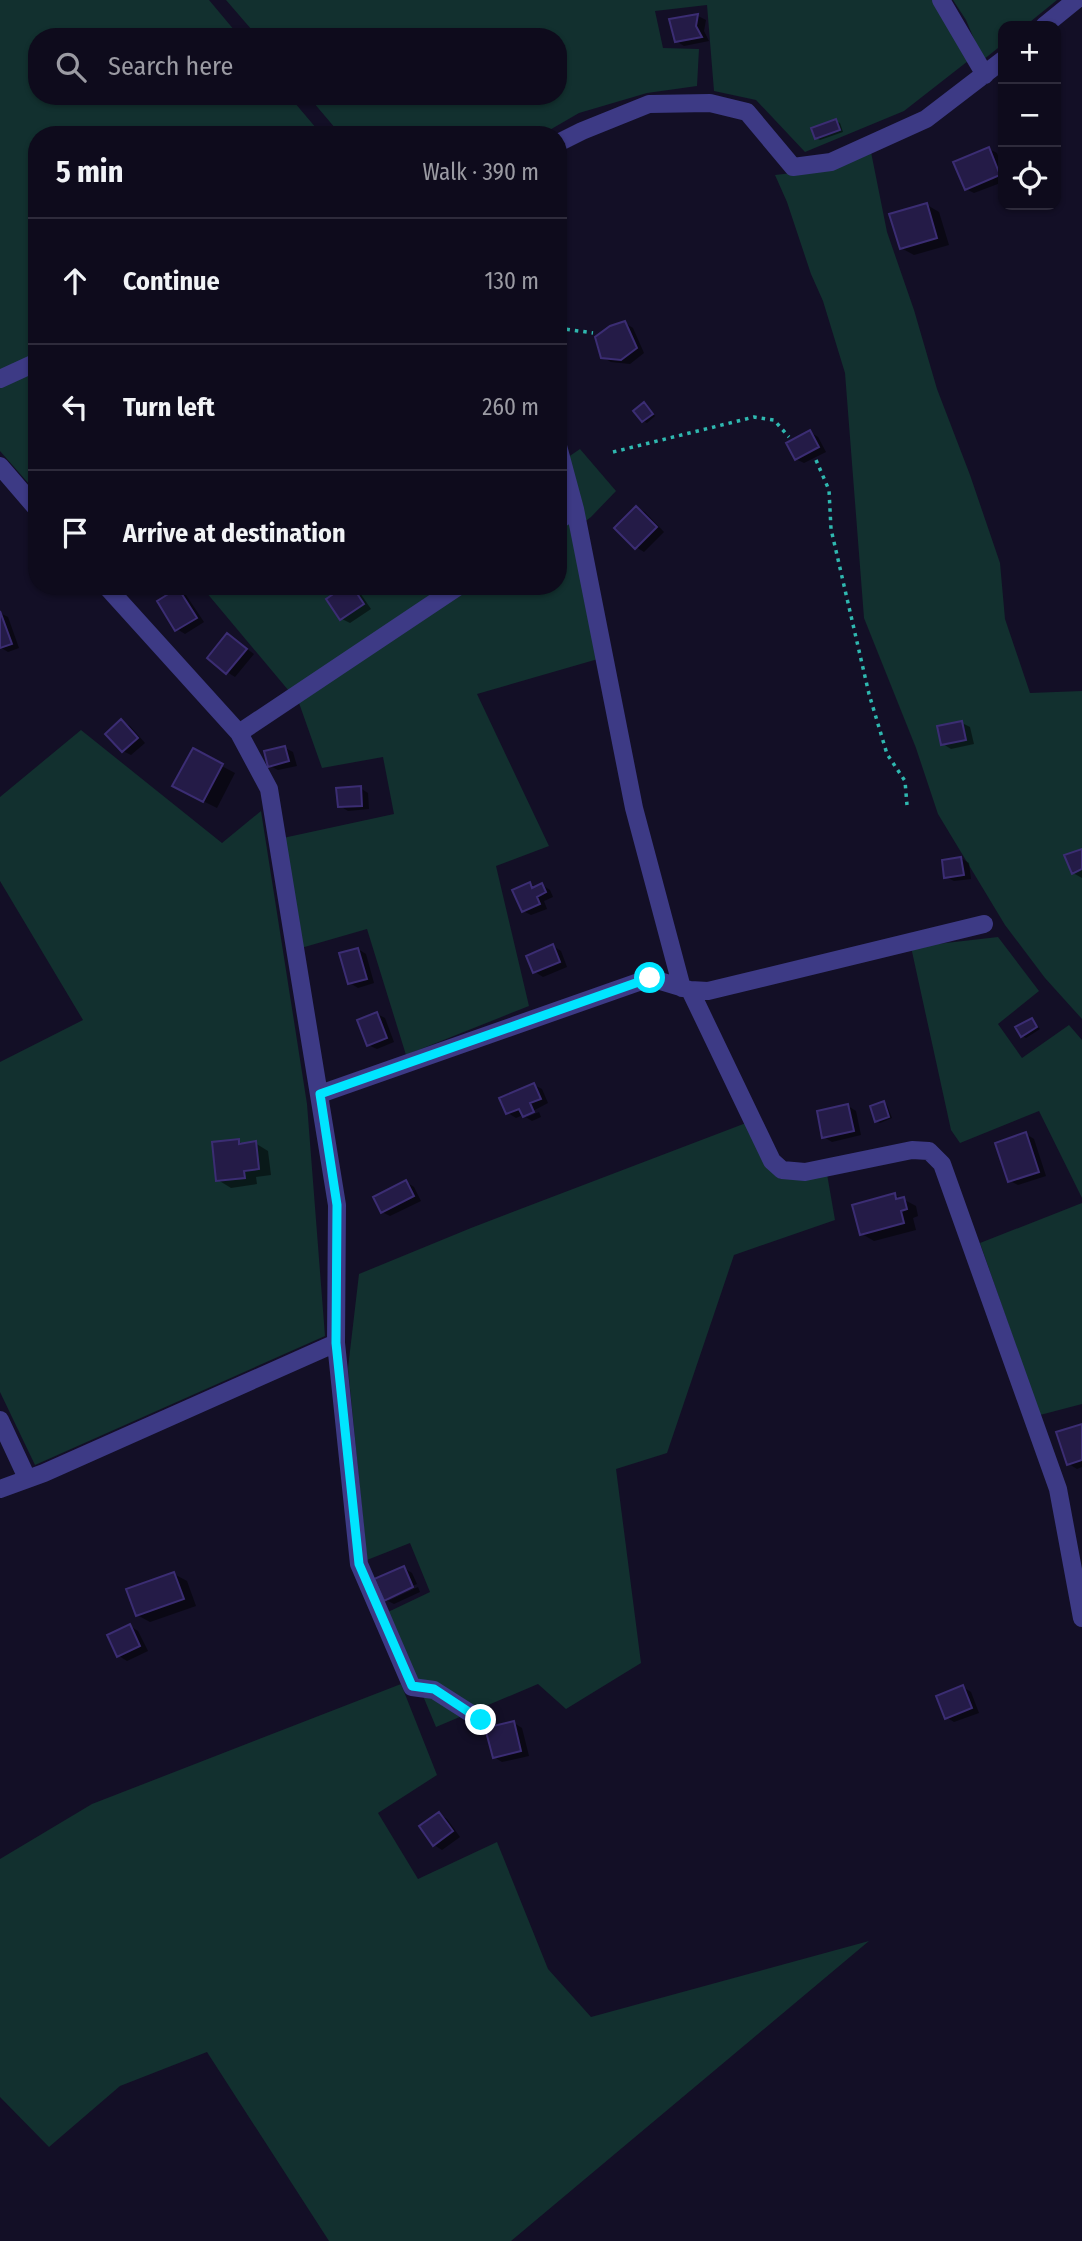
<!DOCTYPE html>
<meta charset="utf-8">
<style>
body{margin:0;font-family:"Fira Sans Condensed",sans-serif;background:#1c1929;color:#f1f3f6}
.controls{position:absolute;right:21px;top:21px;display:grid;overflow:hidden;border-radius:14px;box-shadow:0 2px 5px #0004}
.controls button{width:63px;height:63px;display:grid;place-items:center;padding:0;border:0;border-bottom:2px solid #2e2b3b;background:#0e0b1c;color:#f1f3f6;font:35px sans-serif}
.stop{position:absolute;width:21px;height:21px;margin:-16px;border:5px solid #00e5ff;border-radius:50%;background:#fff}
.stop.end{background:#00e5ff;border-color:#fff;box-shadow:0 2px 7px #0008}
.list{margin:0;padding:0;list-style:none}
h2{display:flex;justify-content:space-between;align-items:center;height:91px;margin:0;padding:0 28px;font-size:30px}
h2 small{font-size:23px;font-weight:400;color:#9b9ba3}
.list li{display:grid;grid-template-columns:46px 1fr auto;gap:21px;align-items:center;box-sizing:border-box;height:126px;padding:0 28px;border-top:2px solid #2e2b3b}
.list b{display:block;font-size:26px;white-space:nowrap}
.list em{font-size:23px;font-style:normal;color:#9b9ba3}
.icon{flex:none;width:38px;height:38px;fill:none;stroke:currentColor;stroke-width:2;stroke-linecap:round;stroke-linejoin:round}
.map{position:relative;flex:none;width:1082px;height:2241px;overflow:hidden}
.search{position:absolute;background:#0e0b1c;box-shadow:0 2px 5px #0004;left:28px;top:28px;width:539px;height:77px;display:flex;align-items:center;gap:18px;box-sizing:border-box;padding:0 24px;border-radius:28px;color:#9b9ba3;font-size:26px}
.panel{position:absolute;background:#0e0b1c;box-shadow:0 2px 5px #0004;left:28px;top:126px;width:539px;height:469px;border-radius:28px}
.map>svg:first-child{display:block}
</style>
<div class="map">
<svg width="1082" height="2241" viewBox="0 0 1082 2241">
<rect width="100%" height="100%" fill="#130f26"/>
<path fill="#12302f" d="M 0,0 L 209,0 L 240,37 L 37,37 L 37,96 L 289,96 L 322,135 L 37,135 L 37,493 L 0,451 Z
M 226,0 L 939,0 L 968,61 L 904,111 L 805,152 L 756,100 L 714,91 L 707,5 L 655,11 L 663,48 L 699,49 L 697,86 L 647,93 L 579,113 L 541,135 L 341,135 L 308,96 L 558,96 L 558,37 L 258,37 Z
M 953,0 L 1057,0 L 1025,26 L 1003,26 L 1003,44 L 983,60 L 966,20 Z
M 871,152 L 887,232 L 914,310 L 937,389 L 970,475 L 1000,563 L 1005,619 L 1030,693 L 1082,691 L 1082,1019 L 1045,978 L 1005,925 L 938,814 L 916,748 L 864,618 L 845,373 L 823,301 L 811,274 L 787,202 L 775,175 L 818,170 Z
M 580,449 L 616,491 L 591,517 L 572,531 L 598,659 L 477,694 L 549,846 L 496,866 L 529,1006 L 406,1055 L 367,929 L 301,948 L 283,838 L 394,814 L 383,757 L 322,768 L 299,703 L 201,586 L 558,586 L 558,464 Z
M 81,730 L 222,843 L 261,811 L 307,1104 L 325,1336 L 35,1465 L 0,1392 L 0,1062 L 83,1020 L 0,881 L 0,797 Z
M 998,937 L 1039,991 L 998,1024 L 1022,1058 L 1069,1025 L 1082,1040 L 1082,1198 L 1039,1111 L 960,1143 L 951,1130 L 911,947 Z
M 746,1123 L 767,1164 L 780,1179 L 806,1179 L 827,1174 L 835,1220 L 734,1255 L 667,1453 L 616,1469 L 641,1663 L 566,1709 L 538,1684 L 436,1727 L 388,1612 L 430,1592 L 410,1543 L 367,1560 L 348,1368 L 359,1274 L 471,1228 Z
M 1082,1203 L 1082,1404 L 1040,1415 L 980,1243 Z
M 401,1684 L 437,1775 L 378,1813 L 418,1879 L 497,1842 L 548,1969 L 591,2017 L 869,1941 L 511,2241 L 329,2241 L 207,2052 L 120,2086 L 49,2147 L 0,2097 L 0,1859 L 92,1804 Z"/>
<path fill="#0007" d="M 698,16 L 706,20 L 704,31 L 709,41 L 684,46 L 676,41 L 671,21 Z
M 836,121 L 840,123 L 843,132 L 820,140 L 816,138 Z
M 989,149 L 997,153 L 1003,169 L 1003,182 L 974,193 L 966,189 Z
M 927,205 L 939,212 L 949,245 L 914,255 L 901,248 Z
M 625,323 L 633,328 L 644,353 L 630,364 L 611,362 L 602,357 Z
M 644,404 L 655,416 L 647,423 L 643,421 Z
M 810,432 L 818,437 L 826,452 L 804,463 L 796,459 Z
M 637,508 L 645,512 L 664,532 L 644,552 L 636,547 Z
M 351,586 L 358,590 L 371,609 L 350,623 L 342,619 Z
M 178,590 L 186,595 L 204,622 L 185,634 L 177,629 Z
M 0,613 L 8,617 L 19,648 L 8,652 L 0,647 Z
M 228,635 L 254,654 L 235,677 L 227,672 Z
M 122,721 L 130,726 L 145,743 L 131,755 L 123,751 Z
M 962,723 L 970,727 L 974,744 L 951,749 L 943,744 Z
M 285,748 L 293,752 L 297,766 L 278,770 L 270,766 Z
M 193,751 L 235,773 L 217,808 L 187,793 Z
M 360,788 L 368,793 L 369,809 L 348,811 L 340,806 Z
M 1082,851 L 1082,878 L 1073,873 Z
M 961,858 L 969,863 L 971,879 L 954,881 L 946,877 Z
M 530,884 L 537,888 L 542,885 L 550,890 L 553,897 L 544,901 L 547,909 L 531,915 L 523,911 Z
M 553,946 L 561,951 L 567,967 L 543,977 L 535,972 Z
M 358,949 L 366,954 L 374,983 L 358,988 L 350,983 Z
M 377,1014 L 385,1018 L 394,1042 L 377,1049 L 368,1045 Z
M 1032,1020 L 1040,1029 L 1026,1038 L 1022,1036 Z
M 534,1085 L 542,1089 L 548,1103 L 527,1114 L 527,1117 L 539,1112 L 541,1117 L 532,1121 L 524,1116 L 523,1115 L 516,1118 L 508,1113 Z
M 884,1103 L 887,1105 L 892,1118 L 880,1123 L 876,1121 Z
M 848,1106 L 856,1111 L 861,1135 L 832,1142 L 824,1137 Z
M 1026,1134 L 1034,1139 L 1046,1176 L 1018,1185 L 1010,1181 Z
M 238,1141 L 245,1145 L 255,1143 L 268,1151 L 271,1175 L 256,1177 L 257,1184 L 231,1188 L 218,1180 Z
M 406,1182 L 414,1187 L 421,1201 L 390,1216 L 382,1212 Z
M 895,1195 L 916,1206 L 918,1216 L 913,1218 L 916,1230 L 874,1241 L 862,1234 Z
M 1082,1425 L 1082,1467 L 1077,1469 L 1069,1464 Z
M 404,1568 L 412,1573 L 417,1584 L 388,1597 L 388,1601 L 418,1587 L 420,1592 L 394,1604 L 386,1600 Z
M 174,1574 L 187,1581 L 196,1606 L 150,1622 L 137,1615 Z
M 130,1626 L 138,1631 L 148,1651 L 127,1661 L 119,1656 Z
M 963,1687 L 971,1692 L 979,1713 L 954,1722 L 946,1717 Z
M 514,1723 L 522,1728 L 529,1756 L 502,1762 L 494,1757 Z
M 439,1814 L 447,1819 L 460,1837 L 442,1850 L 434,1845 Z"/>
<path fill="#241b47" stroke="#3b2d73" stroke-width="2" d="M 698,14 L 696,26 L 702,37 L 675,42 L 669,19 Z
M 836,119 L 840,130 L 815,139 L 811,128 Z
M 989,147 L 1000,175 L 965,190 L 953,162 Z
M 927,203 L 937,238 L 900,249 L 889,214 Z
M 625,321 L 637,348 L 621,360 L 601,358 L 595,337 L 610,326 Z
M 644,402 L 653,414 L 642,422 L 633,411 Z
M 810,430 L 819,447 L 795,460 L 786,443 Z
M 636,506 L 657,527 L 635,549 L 614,528 Z
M 345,586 L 352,586 L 364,604 L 340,620 L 326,599 Z
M 178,588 L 197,618 L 175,631 L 157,601 Z
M 0,611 L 12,644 L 0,648 Z
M 227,633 L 247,649 L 226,674 L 207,658 Z
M 121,719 L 138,738 L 122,752 L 105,734 Z
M 962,721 L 966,740 L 941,745 L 937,726 Z
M 285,746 L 289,761 L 268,767 L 264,751 Z
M 193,748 L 223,764 L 203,802 L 172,786 Z
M 361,786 L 362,806 L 338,807 L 336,788 Z
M 1082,849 L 1082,869 L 1072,874 L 1064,855 Z
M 961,857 L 964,875 L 944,878 L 942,860 Z
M 530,882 L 532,888 L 542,883 L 546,892 L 537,897 L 540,904 L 522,912 L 512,890 Z
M 553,944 L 560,962 L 533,973 L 526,956 Z
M 358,948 L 367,979 L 348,984 L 339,953 Z
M 377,1012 L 387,1038 L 367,1046 L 357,1020 Z
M 1032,1018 L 1037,1027 L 1021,1037 L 1015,1027 Z
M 534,1083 L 541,1099 L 530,1103 L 534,1112 L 523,1117 L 519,1109 L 506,1114 L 499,1098 Z
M 884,1101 L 889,1117 L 875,1122 L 870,1106 Z
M 848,1104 L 854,1131 L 822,1138 L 817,1111 Z
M 1026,1132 L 1039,1172 L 1008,1182 L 995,1143 Z
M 239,1139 L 239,1144 L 256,1141 L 259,1169 L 244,1171 L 245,1178 L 216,1181 L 212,1142 Z
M 406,1180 L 414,1196 L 381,1213 L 373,1197 Z
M 895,1193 L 896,1199 L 904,1197 L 907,1209 L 901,1211 L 904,1223 L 860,1235 L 852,1205 Z
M 1082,1424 L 1082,1460 L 1067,1465 L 1056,1432 Z
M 404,1566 L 413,1587 L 384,1601 L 374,1579 Z
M 174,1572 L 184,1599 L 136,1616 L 126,1589 Z
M 130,1624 L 140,1646 L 117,1657 L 107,1635 Z
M 963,1685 L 972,1708 L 945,1719 L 936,1696 Z
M 514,1721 L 521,1751 L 493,1758 L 485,1728 Z
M 439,1812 L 453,1831 L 433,1846 L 419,1826 Z"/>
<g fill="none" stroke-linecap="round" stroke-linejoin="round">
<path stroke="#2fb8b0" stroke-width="3.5" stroke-dasharray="3.5 5" stroke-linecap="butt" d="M 558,328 L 593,333
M 613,452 L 754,417 L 774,420 L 789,437
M 816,460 L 829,490 L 831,529 L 869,694 L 887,754 L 905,781 L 907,805"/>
<path stroke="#3d3a85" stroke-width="18" d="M 941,0 L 985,75
M 1044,26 L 1076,0
M 558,143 L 582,131 L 649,104 L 710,103 L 747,112 L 793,167 L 831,162 L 926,119 L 1003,60
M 0,379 L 37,362
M 558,446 L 575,509 L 634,808 L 682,988
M 0,466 L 37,509
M 558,521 L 575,509
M 106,586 L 239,733 L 269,789 L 337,1205 L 336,1343 L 359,1564 L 412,1687 L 434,1690 L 481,1720
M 239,733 L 459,586
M 690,990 L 708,991 L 984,924
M 320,1094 L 650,978 L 690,990 L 772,1161 L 782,1170 L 805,1172 L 912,1150 L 929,1151 L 942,1164 L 1058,1489 L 1082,1618
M 0,1420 L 27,1478
M 0,1489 L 44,1473 L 336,1343"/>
</g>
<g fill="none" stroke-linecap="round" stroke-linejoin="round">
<path stroke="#00e5ff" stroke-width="9" d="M 481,1720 L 434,1689 L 412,1686 L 359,1564 L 336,1343 L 337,1205 L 320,1094 L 650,978"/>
</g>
</svg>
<div class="controls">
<button>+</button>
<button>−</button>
<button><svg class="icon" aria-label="locate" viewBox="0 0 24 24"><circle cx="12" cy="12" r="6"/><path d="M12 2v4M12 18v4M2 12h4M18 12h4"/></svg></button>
</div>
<div class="stop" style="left:650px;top:978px"></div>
<div class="stop end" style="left:481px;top:1720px"></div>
<div class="search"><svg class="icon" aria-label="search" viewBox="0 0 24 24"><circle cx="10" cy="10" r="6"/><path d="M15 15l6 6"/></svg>Search here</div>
<section class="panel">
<h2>5 min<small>Walk · 390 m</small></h2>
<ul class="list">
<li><svg class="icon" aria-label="ahead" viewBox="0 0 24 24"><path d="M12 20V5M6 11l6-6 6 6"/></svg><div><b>Continue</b></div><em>130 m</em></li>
<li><svg class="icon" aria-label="left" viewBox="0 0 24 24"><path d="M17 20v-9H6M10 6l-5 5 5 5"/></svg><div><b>Turn left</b></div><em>260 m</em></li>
<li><svg class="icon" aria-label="arrive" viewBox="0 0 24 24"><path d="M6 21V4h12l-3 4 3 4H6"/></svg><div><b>Arrive at destination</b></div></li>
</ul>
</section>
</div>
